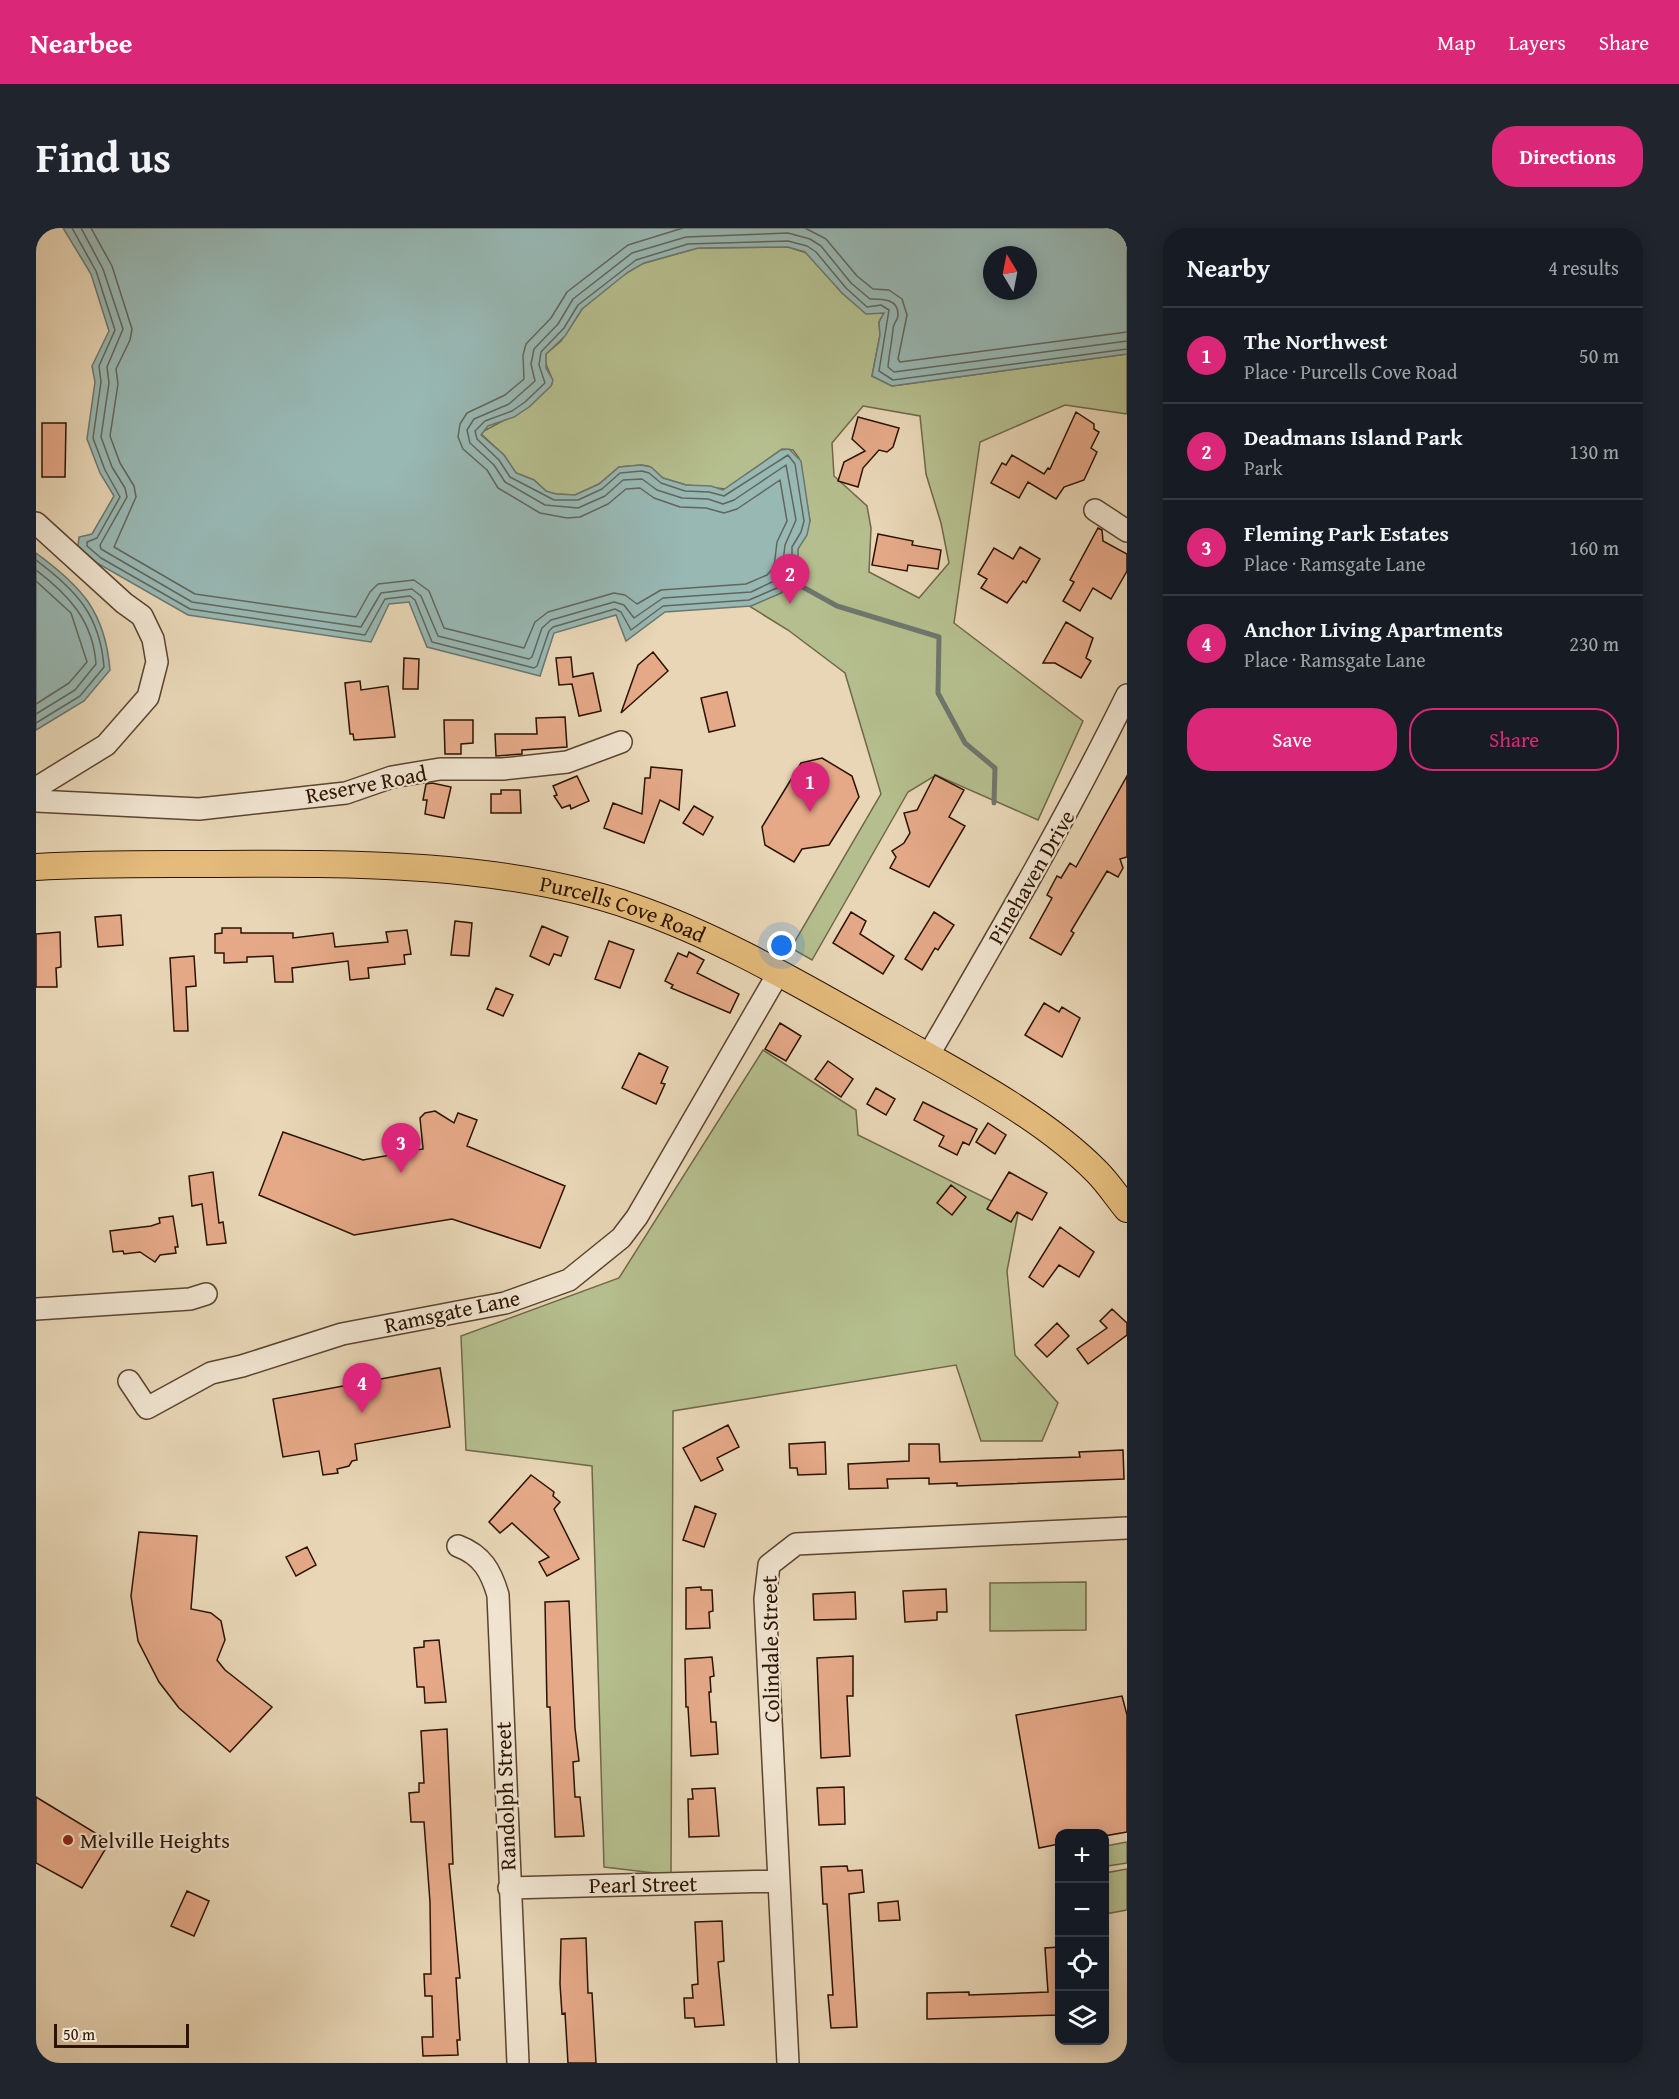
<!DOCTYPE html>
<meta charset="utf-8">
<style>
body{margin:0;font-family:"Gentium Book Plus",serif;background:#20242c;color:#f1f3f6}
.controls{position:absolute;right:18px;bottom:18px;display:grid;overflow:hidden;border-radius:12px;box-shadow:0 3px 15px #0003}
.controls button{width:54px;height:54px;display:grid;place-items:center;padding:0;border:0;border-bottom:2px solid #363941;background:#171b24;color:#f1f3f6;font:30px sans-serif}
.compass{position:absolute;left:947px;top:18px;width:54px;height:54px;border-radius:50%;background:#171b24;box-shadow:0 3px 15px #0003;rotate:350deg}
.scale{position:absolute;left:18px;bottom:15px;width:135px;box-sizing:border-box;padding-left:6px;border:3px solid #2c1301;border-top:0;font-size:16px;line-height:21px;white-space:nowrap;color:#2c1301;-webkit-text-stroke:4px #f0e4d0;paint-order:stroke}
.you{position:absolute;left:746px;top:718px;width:21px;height:21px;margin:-15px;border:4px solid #fff;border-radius:50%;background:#1a73e8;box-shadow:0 0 0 9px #1a73e833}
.badge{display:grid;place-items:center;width:39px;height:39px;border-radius:50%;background:#db2777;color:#fff;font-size:20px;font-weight:700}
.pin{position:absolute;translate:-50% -50px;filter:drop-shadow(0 2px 3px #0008)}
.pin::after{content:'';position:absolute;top:32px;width:21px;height:18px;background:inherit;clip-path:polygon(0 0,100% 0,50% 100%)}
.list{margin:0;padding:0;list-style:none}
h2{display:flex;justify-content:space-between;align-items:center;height:78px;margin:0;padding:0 24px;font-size:26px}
h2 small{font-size:20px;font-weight:400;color:#9ea1a6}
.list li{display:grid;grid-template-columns:39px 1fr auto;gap:18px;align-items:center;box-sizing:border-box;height:96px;padding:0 24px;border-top:2px solid #363941}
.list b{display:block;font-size:22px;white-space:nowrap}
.list p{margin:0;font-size:20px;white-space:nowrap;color:#9ea1a6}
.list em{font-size:20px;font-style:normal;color:#9ea1a6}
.actions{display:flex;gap:12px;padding:18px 24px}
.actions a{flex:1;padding:14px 0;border:2px solid #db2777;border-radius:24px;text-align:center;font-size:21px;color:#db2777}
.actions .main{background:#db2777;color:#fff}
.icon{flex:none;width:33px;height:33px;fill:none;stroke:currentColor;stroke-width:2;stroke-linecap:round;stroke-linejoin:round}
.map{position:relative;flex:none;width:1091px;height:1835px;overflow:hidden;border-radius:24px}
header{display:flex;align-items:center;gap:36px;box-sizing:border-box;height:84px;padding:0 30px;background:#db2777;color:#fff}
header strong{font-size:28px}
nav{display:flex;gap:33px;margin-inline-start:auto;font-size:21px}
.intro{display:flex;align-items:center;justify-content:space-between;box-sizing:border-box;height:144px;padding:0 36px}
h1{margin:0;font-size:42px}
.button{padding:15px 27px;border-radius:24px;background:#db2777;color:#fff;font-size:21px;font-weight:700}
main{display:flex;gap:36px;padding:0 36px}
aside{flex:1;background:#171b24;border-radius:24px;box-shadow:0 3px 15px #0003}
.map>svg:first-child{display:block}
</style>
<header>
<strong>Nearbee</strong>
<nav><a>Map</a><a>Layers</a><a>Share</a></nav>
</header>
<div class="intro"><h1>Find us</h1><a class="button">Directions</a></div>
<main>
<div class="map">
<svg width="1091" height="1835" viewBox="0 0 1091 1835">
<rect width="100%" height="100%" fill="#e8d6b6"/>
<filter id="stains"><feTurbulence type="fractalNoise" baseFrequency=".00333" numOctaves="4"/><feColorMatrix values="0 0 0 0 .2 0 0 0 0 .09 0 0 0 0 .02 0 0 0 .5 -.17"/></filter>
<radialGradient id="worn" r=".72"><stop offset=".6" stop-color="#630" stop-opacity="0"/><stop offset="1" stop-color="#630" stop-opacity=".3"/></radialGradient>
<path fill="#b5be8e" stroke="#706848" stroke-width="1.5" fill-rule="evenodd" d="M 752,19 L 774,26 L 806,65 L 830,85 L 848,85 L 843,94 L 844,107 L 836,148 L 856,158 L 1091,126 L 1091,186 L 1029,177 L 944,214 L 918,395 L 1047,493 L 1002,592 L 900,547 L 872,564 L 776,732 L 755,720 L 845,566 L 809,445 L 752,402 L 713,378 L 745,365 L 759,347 L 762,321 L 774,293 L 763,230 L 757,222 L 746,221 L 690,261 L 650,257 L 627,250 L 612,238 L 605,237 L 583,239 L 563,256 L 539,267 L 520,266 L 511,264 L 498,252 L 480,245 L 468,227 L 444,205 L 493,179 L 516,156 C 517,145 507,139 510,126 L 525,113 L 546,81 L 581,51 L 605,36 L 662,20 ZM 827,178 L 884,188 L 890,246 L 905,295 L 913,335 L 883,370 L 833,344 L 835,300 L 831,278 L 798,248 L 796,215 Z
M 727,822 L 820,882 L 822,907 L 982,986 L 971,1043 L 979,1127 L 1022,1175 L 1006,1213 L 945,1213 L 920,1137 L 637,1183 L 635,1647 L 568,1639 L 556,1238 L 430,1222 L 425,1108 L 583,1050 Z
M 1050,1354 L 1050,1402 L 954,1403 L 954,1355 Z
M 1091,1614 L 1091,1635 L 1072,1638 L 1069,1618 Z
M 1091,1641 L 1091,1682 L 1069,1686 L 1069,1645 Z"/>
<path fill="#98b8b4" stroke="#6d766c" stroke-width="1.5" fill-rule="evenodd" d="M 27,0 L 1091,0 L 1091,126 L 856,158 L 836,148 L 844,107 L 843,94 L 848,85 L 830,86 L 806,65 L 769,24 L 752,19 L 662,20 L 608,35 L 592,44 L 546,81 L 529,108 L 510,126 L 510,140 L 517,152 L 515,158 L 493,179 L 478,189 L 452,198 L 445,207 L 468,227 L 480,245 L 498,252 L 510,263 L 520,266 L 539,267 L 563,256 L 583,239 L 605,237 L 615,239 L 627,250 L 650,257 L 675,258 L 687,262 L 745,222 L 753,221 L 765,233 L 774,293 L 771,307 L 762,321 L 762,339 L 753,357 L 745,365 L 715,378 L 629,384 L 590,413 L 580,387 L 518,405 L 504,448 L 391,419 L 373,374 L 353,376 L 335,414 L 152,387 L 61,335 L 42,318 L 43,309 L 56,306 L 78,268 L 64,245 L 51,211 L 59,154 L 56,138 L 73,103 L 55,46 ZM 956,27 L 992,27 L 992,63 L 956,63 Z
M 0,325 C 45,358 69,383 74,442 L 48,473 L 0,502 Z"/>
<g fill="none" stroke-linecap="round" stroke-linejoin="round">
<path stroke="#62665a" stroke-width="1.5" d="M 36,0 L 60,43 L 79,102 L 63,138 L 65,154 L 57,210 L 69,242 L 84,269 L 61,310 L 51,314 L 51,318 L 65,330 L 154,381 L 329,407 L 349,371 L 374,368 L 379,372 L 396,414 L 498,440 L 501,438 L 513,403 L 517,399 L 579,381 L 585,384 L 595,402 L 627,378 L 713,372 L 741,360 L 748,353 L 756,338 L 756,319 L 765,304 L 768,293 L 759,236 L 752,227 L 688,268 L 673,264 L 649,263 L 625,255 L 613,245 L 606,243 L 584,245 L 566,261 L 542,272 L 518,272 L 474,249 L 463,232 L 441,211 L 439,203 L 449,193 L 476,183 L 489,174 L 509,155 L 503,137 L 505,124 L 528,100 L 542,77 L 600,32 L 652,16 L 752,13 L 771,18 L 780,24 L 810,60 L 831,79 L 845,77 L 853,82 L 843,143 L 857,152 L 1091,121
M 45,0 L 67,41 L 87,101 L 71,139 L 73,155 L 65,209 L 76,239 L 89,260 L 91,269 L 64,317 L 65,321 L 156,374 L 325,399 L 345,365 L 376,361 L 385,368 L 402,408 L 493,431 L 496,429 L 506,400 L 515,392 L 578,374 L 588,377 L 598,390 L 627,370 L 715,364 L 736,354 L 746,343 L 749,317 L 760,292 L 750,237 L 698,272 L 687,276 L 672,271 L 646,270 L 621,262 L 606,251 L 587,252 L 569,268 L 542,280 L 509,277 L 469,254 L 458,237 L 434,215 L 431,202 L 438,191 L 473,176 L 499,153 L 495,136 L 498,121 L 522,96 L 537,71 L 596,25 L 650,9 L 752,5 L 774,11 L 785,18 L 815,55 L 834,71 C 845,71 863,70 862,88 C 861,93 857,96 857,101 C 856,114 853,126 852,139 L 858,144 L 1091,113
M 55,0 L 76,38 L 96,101 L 94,112 L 80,141 L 82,156 L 74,208 L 84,235 L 98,258 L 100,269 L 78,319 L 159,366 L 320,389 L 334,364 L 342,356 L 378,352 L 393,363 L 408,400 L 488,420 L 499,394 L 512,384 L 578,365 L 589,367 L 601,376 L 625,362 L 710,356 L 731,347 L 738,339 L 741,314 L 751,293 L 744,252 L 701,281 L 688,285 L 670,280 L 644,279 L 618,270 L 604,260 L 590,261 L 572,276 L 544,289 L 531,290 L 504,285 L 462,260 L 451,242 L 427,221 L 422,209 L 424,196 L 431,185 L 469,167 L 488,151 L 487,127 L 490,116 L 515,90 L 531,64 L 592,17 L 647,0
M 769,0 L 790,11 L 821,48 L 837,61 L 853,62 L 866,71 L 871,87 L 862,131 L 864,134 L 1091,104
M 0,332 C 40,362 64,387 68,439 L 44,468 L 0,495
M 0,342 C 33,367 57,393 60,436 L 39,462 L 0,486
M 0,353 L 35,385 L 51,434 L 33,455 L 0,476"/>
<path stroke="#6d766c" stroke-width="5" d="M 756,353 L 801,378 L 903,409 L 902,465 L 929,515 L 959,540 L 958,575"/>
</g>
<path fill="#e5a988" stroke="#2c1301" stroke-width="1.5" d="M 1040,184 L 1058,196 L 1058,201 L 1063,204 L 1055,220 L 1061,224 L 1048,252 L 1028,259 L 1020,271 L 992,254 L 983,270 L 955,255 L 966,235 L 970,237 L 976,227 L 1008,246 L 1012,240 L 1014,241 Z
M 822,189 L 863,200 L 857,219 L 851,224 L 843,222 L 827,240 L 822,259 L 802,253 L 808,234 L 829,223 L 816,211 Z
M 6,195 L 30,195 L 29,249 L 6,249 Z
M 1062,300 L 1066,302 L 1067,313 L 1091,326 L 1091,343 L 1075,371 L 1057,360 L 1044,383 L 1027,373 L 1038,354 L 1034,352 Z
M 842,306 L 877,313 L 876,317 L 905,322 L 902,341 L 872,337 L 871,343 L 836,337 Z
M 984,319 L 1004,331 L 990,355 L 987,353 L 971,375 L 945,360 L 951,351 L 942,346 L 958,320 L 977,331 Z
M 1030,394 L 1057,410 L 1050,430 L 1055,433 L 1045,450 L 1019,435 L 1007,435 Z
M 617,424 L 632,443 L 585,485 L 602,437 Z
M 535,429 L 537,449 L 557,445 L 565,483 L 543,488 L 536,456 L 523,457 L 520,430 Z
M 368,430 L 383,431 L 382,461 L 367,461 Z
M 324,453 L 325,462 L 352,458 L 359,509 L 318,512 L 317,506 L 314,506 L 309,455 Z
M 691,464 L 699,498 L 673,504 L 665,470 Z
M 529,489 L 531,519 L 486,522 L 486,526 L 460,528 L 459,506 L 501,506 L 500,490 Z
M 408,492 L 437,492 L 437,515 L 425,516 L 425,526 L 409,526 Z
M 786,530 L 816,548 L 823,569 L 793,617 L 766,621 L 758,634 L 729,617 L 726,599 L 765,535 Z
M 615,539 L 646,542 L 643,582 L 624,572 L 608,615 L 568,600 L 577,575 L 606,586 L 609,550 L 614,550 Z
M 899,547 L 928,562 L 913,589 L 929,598 L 893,659 L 854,640 L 860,629 L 856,623 L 868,615 L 874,605 L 868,585 L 881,582 Z
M 541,548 L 553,573 L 535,581 L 534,577 L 526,580 L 518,568 L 521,567 L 517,558 Z
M 1091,548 L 1091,629 L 1084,631 L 1087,640 L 1082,649 L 1071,643 L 1035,703 L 1038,705 L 1025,727 L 994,710 L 1016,670 L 1011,667 L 1021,648 L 1025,650 L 1034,635 L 1040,639 Z
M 396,555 L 415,559 L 408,590 L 389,586 L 391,572 L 387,572 L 390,556 Z
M 465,562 L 484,562 L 485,585 L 455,585 L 455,566 L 465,566 Z
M 658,578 L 677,589 L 667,607 L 647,595 Z
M 815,684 L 830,693 L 824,706 L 858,728 L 847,746 L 797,715 Z
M 898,684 L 918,697 L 902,722 L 899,720 L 886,742 L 869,731 Z
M 85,687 L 87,717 L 62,719 L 59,689 Z
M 419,693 L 436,695 L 433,728 L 415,727 Z
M 506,698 L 532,709 L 525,728 L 518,726 L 513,737 L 494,728 Z
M 186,700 L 205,700 L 205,705 L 257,705 L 257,710 L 297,705 L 299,719 L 352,714 L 350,704 L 371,702 L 375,726 L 368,727 L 369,736 L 332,740 L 333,750 L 314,752 L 312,733 L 256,740 L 257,754 L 239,754 L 237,728 L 211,729 L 211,734 L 188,735 L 188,725 L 179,725 L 179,706 L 186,705 Z
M 24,704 L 25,739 L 20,740 L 21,759 L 0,759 L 0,706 Z
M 573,713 L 598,722 L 584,760 L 559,751 Z
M 653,724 L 668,732 L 661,745 L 703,766 L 694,785 L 635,760 L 637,757 L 629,753 L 642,725 L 651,729 Z
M 158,728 L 160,758 L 150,759 L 152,803 L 138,803 L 134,730 Z
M 460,760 L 477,767 L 467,788 L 451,781 Z
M 1008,775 L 1023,784 L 1026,779 L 1044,790 L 1026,829 L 989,807 Z
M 744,795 L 765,808 L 750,833 L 729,821 Z
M 603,825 L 632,839 L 625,855 L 629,856 L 620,876 L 586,860 Z
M 792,833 L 817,851 L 805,869 L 779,851 Z
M 840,860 L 859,871 L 850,887 L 831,876 Z
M 887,874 L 941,901 L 933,917 L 927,914 L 921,927 L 903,918 L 908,908 L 878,892 Z
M 399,883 L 418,895 L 422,885 L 441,892 L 431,918 L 529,958 L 504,1020 L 416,991 L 318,1007 L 223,967 L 247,904 L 327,932 L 387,921 L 384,890 L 389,885 Z
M 952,895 L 970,907 L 959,926 L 940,914 Z
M 177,944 L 183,995 L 187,994 L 190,1015 L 171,1017 L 166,976 L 156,978 L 153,948 Z
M 973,944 L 1011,965 L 996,992 L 981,984 L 975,994 L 951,981 Z
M 915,957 L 930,969 L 916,987 L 901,975 Z
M 137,988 L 142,1019 L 139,1019 L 140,1025 L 124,1027 L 119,1034 L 104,1024 L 88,1026 L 87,1023 L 77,1024 L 74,1003 L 115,998 L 124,995 L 123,990 Z
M 1024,999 L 1058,1024 L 1043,1049 L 1023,1037 L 1007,1059 L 993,1049 Z
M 1076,1081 L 1091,1095 L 1091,1107 L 1052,1136 L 1041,1121 L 1071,1100 L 1064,1093 Z
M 1021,1095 L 1033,1108 L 1011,1129 L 999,1117 Z
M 404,1140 L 414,1199 L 319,1216 L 321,1232 L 316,1233 L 313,1238 L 301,1241 L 302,1245 L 287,1247 L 283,1223 L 247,1229 L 237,1171 Z
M 692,1197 L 703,1219 L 681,1230 L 687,1242 L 665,1253 L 647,1220 Z
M 789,1214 L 790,1246 L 762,1247 L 761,1240 L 754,1240 L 753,1216 Z
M 873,1216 L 903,1216 L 904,1234 L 1044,1229 L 1043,1224 L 1087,1222 L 1088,1251 L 921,1258 L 921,1255 L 893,1256 L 893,1250 L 851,1251 L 852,1260 L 813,1261 L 812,1236 L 873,1233 Z
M 495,1247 L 518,1264 L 517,1268 L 524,1274 L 518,1281 L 543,1331 L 511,1348 L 503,1334 L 513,1329 L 476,1295 L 464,1305 L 453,1294 Z
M 659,1278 L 680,1286 L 668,1319 L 647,1312 Z
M 103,1304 L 161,1308 L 155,1381 L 175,1385 L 185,1393 L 189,1412 L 181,1432 L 189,1442 L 236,1479 L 194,1524 L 143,1480 L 123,1454 L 102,1413 L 95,1368 Z
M 271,1319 L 280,1337 L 260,1348 L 250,1329 Z
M 665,1359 L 665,1362 L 676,1362 L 677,1383 L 673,1384 L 674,1400 L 650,1401 L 650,1360 Z
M 910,1361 L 911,1384 L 901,1384 L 901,1392 L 869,1394 L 867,1363 Z
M 819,1364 L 820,1391 L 778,1392 L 777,1366 Z
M 533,1373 L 539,1500 L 543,1533 L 537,1534 L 539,1569 L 544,1569 L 548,1608 L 519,1609 L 514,1479 L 511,1479 L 509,1374 Z
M 403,1412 L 410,1474 L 389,1475 L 388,1459 L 381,1459 L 378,1420 L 388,1419 L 388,1413 Z
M 817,1428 L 817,1468 L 811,1468 L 814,1528 L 785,1530 L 781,1430 Z
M 676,1429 L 678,1448 L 674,1449 L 675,1464 L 673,1464 L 675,1494 L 680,1494 L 682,1526 L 655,1528 L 652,1479 L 650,1479 L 649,1431 Z
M 1086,1468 L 1091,1487 L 1091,1604 L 1068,1608 L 1068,1605 L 1023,1605 L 1023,1616 L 1003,1620 L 980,1487 Z
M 411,1501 L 417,1636 L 413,1636 L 424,1750 L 420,1750 L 424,1812 L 421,1812 L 422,1827 L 387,1828 L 386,1809 L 397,1809 L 396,1768 L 389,1768 L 388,1746 L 395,1746 L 394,1674 L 388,1594 L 375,1594 L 373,1565 L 383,1564 L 383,1555 L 388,1555 L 385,1503 Z
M 808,1559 L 809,1596 L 783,1597 L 781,1560 Z
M 679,1560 L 683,1608 L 653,1609 L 652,1571 L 657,1571 L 656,1561 Z
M 0,1569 L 66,1609 L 62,1616 L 70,1620 L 46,1660 L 0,1635 Z
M 811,1638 L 812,1643 L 826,1642 L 828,1664 L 813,1666 L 821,1799 L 795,1800 L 792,1767 L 797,1767 L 791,1676 L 787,1676 L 785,1639 Z
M 151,1663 L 173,1673 L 158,1708 L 135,1698 Z
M 862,1673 L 864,1692 L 843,1693 L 842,1675 Z
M 686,1693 L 688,1733 L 682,1734 L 688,1797 L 659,1799 L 658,1790 L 649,1790 L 648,1770 L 657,1770 L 656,1757 L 662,1756 L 659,1694 Z
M 550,1710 L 552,1765 L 556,1765 L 560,1835 L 532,1835 L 529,1785 L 526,1786 L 524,1756 L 525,1711 Z
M 1023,1719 L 1023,1787 L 891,1791 L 891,1765 L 933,1764 L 933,1767 L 1012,1764 L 1009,1720 Z"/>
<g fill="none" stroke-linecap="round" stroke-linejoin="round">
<defs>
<path id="minor" d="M 1059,282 L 1091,303
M 0,295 L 88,375 L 106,388 L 117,411 L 121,434 L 112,469 L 70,517 L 0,560
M 0,573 L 163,581 L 310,565 L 356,549 L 404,541 L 467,541 L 531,534 L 585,514
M 892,828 C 961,709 1030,591 1091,467
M 0,1081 L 154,1071 L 170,1066
M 93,1153 L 111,1180 L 175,1145 L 206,1138 L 306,1106 L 469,1075 L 533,1052 L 585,1010 L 601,989 L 743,744
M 422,1318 C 446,1327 455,1343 462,1367 L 482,1835
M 473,1660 L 742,1653
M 752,1835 L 729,1371 L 733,1337 L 760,1316 L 1091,1300"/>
<g id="major">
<path id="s1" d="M 0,639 C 60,635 119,636 179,636 C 313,635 469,634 597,679 C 690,711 773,762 858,809 C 925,847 1007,889 1061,944 C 1072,955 1081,969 1091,981"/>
</g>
</defs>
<use href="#minor" stroke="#5b442e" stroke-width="24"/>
<use href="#major" stroke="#2c1301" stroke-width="28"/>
<use href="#minor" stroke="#f0e4d0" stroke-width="21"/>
<use href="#major" stroke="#e4bb7b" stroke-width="26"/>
</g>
<circle fill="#8f2418" stroke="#f0e4d0" stroke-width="2" cx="32" cy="1612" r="6"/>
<g text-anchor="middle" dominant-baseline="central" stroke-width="4.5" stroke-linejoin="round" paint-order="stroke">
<g font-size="22" fill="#2c1301" stroke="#f0e4d0">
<text transform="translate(330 556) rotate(-11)">Reserve Road</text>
<text transform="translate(995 649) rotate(-60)">Pinehaven Drive</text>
<text stroke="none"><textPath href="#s1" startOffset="592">Purcells Cove Road</textPath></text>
<text transform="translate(416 1083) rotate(-12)">Ramsgate Lane</text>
<text transform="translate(734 1421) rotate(-91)">Colindale Street</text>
<text transform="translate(469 1568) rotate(-92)">Randolph Street</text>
<text transform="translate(607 1656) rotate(-1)">Pearl Street</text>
</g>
<g font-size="22" fill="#2c1301" stroke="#f0e4d0" text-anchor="start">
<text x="44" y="1612">Melville Heights</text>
</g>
</g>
<rect width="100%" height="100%" filter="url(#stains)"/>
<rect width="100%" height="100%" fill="url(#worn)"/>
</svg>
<div class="controls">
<button>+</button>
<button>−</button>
<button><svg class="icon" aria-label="locate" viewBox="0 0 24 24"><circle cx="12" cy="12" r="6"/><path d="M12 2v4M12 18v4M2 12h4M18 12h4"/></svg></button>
<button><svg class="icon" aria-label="layers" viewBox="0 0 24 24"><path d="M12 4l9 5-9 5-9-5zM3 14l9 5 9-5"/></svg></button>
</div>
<svg class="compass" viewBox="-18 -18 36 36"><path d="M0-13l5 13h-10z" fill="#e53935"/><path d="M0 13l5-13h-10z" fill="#9ea1a6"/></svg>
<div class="scale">50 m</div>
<div class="you"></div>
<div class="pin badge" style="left:774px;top:584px">1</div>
<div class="pin badge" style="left:754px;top:376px">2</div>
<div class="pin badge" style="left:365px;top:945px">3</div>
<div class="pin badge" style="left:326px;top:1185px">4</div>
</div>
<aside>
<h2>Nearby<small>4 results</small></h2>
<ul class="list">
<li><span class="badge">1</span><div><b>The Northwest</b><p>Place · Purcells Cove Road</p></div><em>50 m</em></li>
<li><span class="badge">2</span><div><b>Deadmans Island Park</b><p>Park</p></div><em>130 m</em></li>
<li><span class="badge">3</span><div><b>Fleming Park Estates</b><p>Place · Ramsgate Lane</p></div><em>160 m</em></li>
<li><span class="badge">4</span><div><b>Anchor Living Apartments</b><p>Place · Ramsgate Lane</p></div><em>230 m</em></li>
</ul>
<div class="actions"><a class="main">Save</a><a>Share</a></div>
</aside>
</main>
